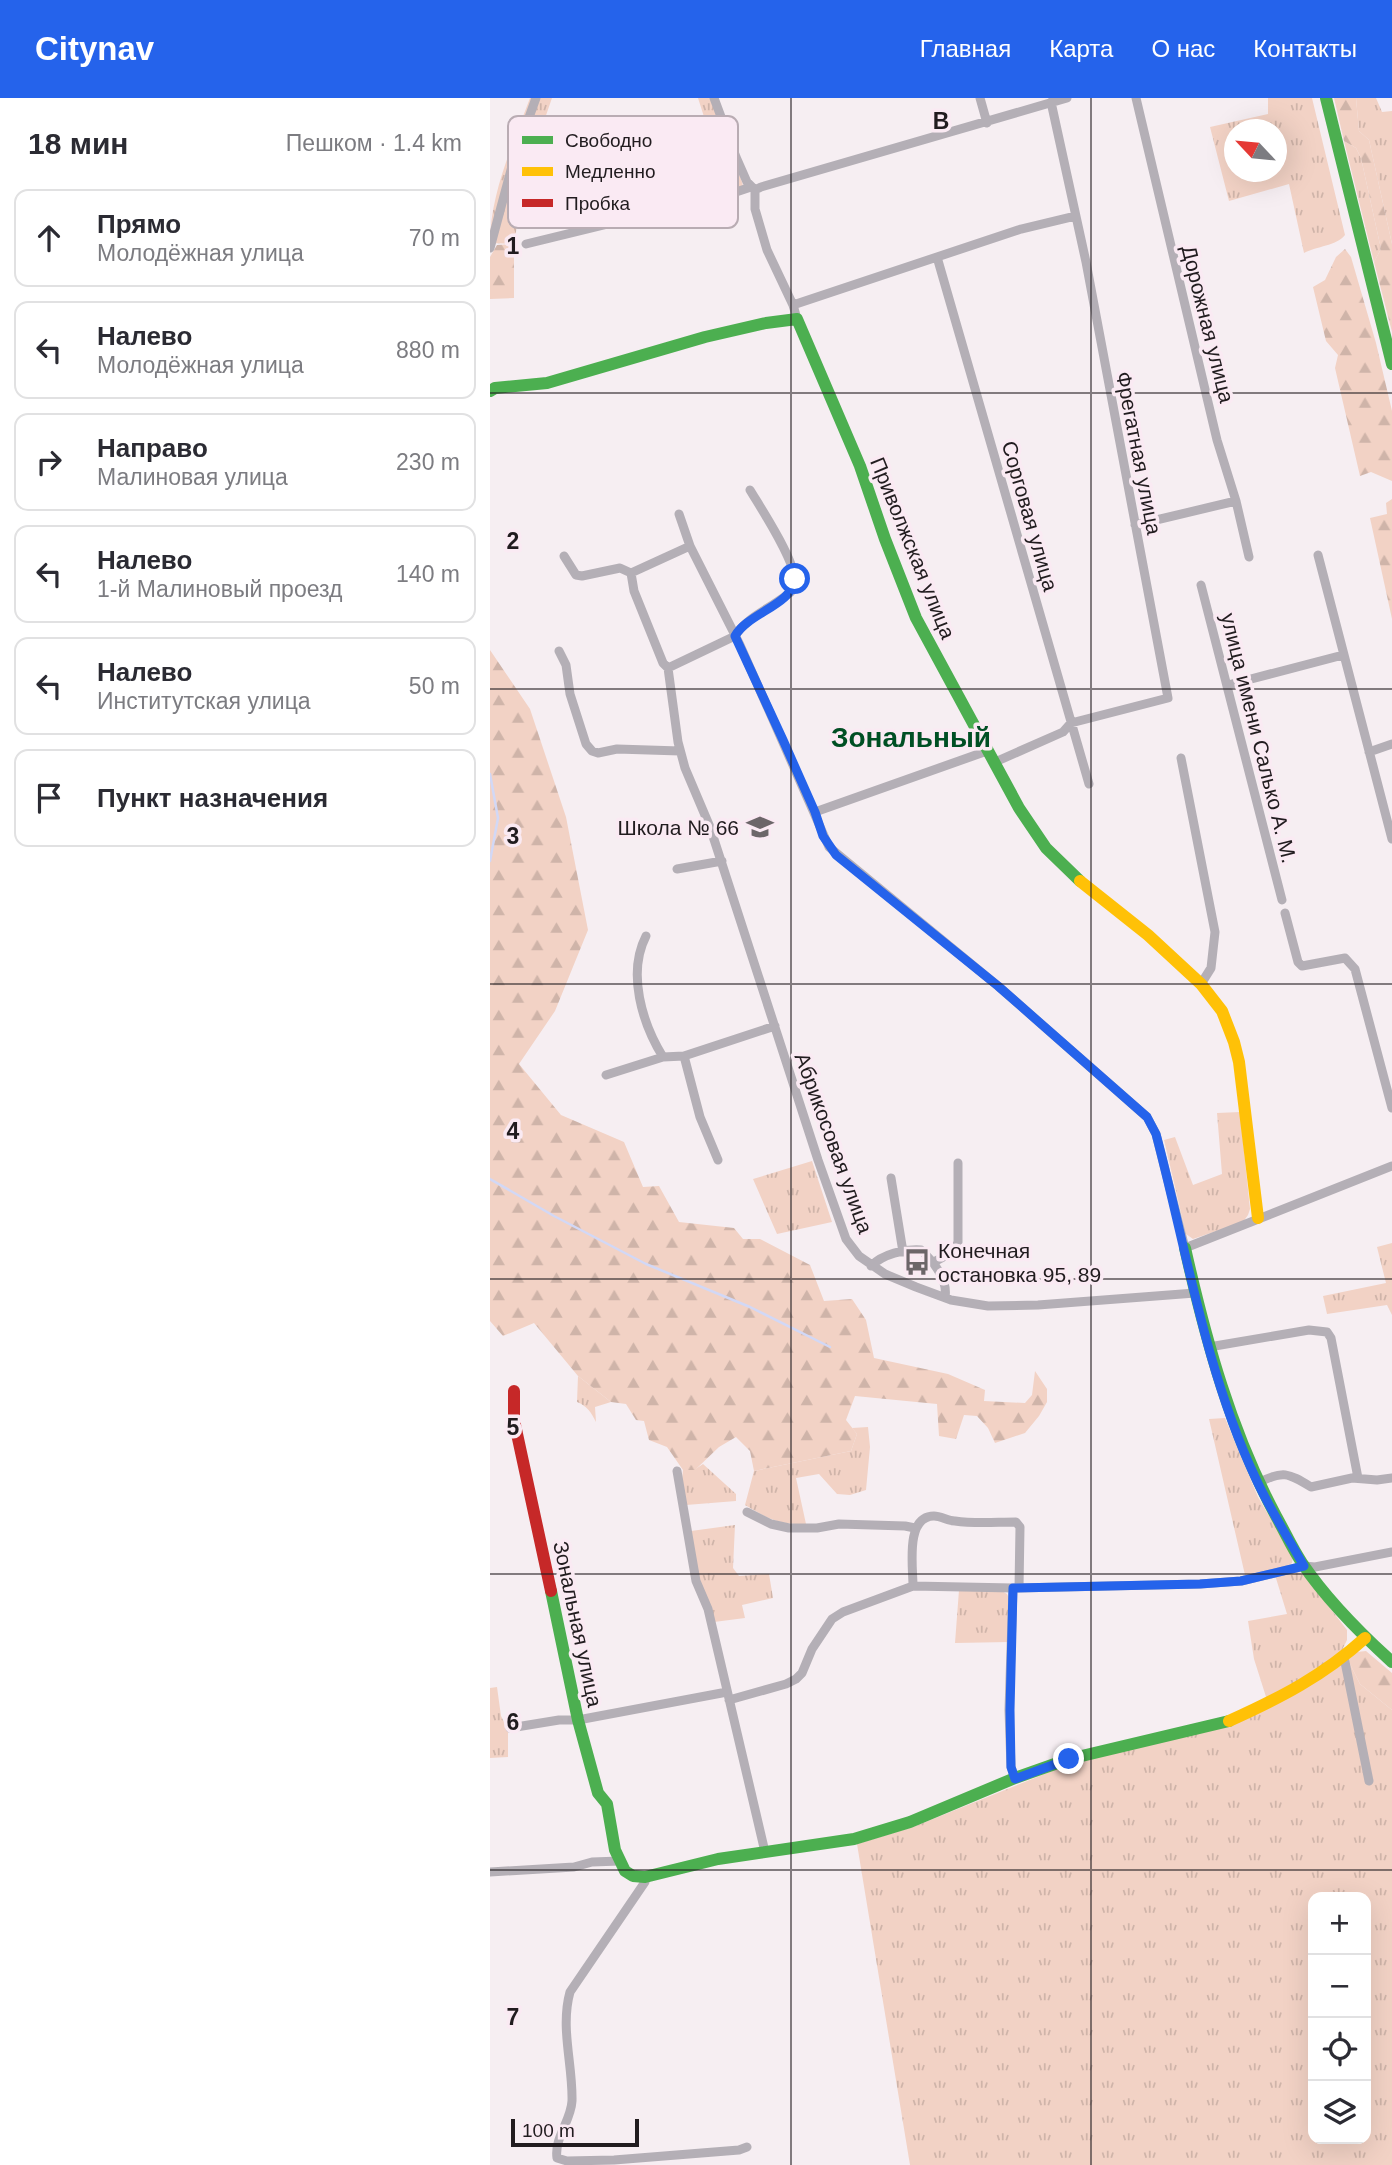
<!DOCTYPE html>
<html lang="ru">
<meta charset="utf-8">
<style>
body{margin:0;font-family:Helvetica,sans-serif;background:#f7f7f7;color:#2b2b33}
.controls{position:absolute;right:21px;bottom:21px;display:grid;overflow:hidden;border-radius:14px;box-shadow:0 7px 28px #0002}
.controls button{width:63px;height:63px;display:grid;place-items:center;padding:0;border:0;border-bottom:2px solid #e1e1e2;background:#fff;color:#2b2b33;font:35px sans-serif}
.compass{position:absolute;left:734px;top:21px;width:63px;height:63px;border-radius:50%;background:#fff;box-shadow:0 7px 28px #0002;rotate:296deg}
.scale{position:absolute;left:21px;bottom:18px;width:128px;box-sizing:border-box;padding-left:7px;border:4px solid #211c1f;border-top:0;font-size:19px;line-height:24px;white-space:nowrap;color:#211c1f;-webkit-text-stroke:5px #faeaf3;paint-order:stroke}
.stop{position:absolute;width:21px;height:21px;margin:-16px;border:5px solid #2563eb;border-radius:50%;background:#fff}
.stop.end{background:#2563eb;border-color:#fff;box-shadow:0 2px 7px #0008}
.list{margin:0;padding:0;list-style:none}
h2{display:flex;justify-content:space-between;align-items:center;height:91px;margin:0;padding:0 28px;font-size:30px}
h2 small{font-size:23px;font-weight:400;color:#7c7c81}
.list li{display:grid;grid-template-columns:46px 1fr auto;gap:21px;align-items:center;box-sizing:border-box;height:98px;margin:0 14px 14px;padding:0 14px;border:2px solid #e1e1e2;border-radius:14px}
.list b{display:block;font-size:26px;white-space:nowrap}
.list p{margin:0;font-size:23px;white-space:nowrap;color:#7c7c81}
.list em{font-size:23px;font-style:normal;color:#7c7c81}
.icon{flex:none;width:38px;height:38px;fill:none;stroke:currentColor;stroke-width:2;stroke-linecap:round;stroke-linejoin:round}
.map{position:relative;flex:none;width:902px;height:2067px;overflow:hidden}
header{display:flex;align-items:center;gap:42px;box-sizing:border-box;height:98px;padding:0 35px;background:#2563eb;color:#fff}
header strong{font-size:33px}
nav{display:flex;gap:38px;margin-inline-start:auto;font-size:24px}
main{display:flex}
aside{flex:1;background:#fff}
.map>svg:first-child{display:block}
</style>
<header>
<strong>Citynav</strong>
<nav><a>Главная</a><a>Карта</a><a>О нас</a><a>Контакты</a></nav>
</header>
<main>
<aside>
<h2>18 мин<small>Пешком · 1.4 km</small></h2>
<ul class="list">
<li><svg class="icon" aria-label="ahead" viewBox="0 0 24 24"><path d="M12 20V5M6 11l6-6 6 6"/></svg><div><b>Прямо</b><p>Молодёжная улица</p></div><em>70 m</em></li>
<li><svg class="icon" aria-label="left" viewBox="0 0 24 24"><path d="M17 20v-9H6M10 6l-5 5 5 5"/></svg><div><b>Налево</b><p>Молодёжная улица</p></div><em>880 m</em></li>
<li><svg class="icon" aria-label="right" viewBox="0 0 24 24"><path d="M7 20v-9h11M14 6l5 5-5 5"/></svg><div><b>Направо</b><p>Малиновая улица</p></div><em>230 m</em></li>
<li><svg class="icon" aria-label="left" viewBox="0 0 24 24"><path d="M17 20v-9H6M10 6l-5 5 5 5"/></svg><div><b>Налево</b><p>1-й Малиновый проезд</p></div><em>140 m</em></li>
<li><svg class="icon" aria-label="left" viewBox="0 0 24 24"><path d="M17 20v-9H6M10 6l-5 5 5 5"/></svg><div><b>Налево</b><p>Институтская улица</p></div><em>50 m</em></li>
<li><svg class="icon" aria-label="arrive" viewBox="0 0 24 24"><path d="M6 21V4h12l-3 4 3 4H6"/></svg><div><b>Пункт назначения</b></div></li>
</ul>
</aside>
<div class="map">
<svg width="902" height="2067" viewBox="0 0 902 2067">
<defs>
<pattern id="grass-tufts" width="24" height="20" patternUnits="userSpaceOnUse" patternTransform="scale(1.75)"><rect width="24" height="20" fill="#f2d2c5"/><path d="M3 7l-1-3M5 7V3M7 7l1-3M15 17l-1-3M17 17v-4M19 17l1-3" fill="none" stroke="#cfb4a9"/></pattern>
<pattern id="forest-firs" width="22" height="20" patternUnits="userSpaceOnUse" patternTransform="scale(1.75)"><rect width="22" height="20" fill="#f2d2c5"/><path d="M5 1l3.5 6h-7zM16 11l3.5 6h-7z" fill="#cfb4a9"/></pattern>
</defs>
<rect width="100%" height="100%" fill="#f6eef2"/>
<path fill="url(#grass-tufts)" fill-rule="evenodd" d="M 40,0 L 62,0 L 35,78 L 24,146 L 0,145 C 0,96 23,46 40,0 Z
M 208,0 L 220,0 L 252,84 L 253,88 L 239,95 L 224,25 L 216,25 Z
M 778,0 L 822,0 L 855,137 C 846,148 827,148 814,155 L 799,86 L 739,103 L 720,29 L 778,16 ZM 744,32 L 786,32 L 786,74 L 744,74 Z
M 866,0 L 886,0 L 892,14 L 902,13 L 902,146 L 879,42 L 869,33 Z
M 854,43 L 866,50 L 871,60 L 891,151 L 884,164 Z
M 750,1014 L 760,1111 L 758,1117 L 753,1124 L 703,1141 L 696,1136 L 674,1042 L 685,1039 L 703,1087 L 732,1076 L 727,1015 Z
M 322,1063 L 342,1124 L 287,1136 L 263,1081 Z
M 902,1145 L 902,1217 L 897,1207 L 837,1216 L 833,1198 L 896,1185 L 887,1149 Z
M 88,1278 L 121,1304 L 105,1309 L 106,1324 C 101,1314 97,1308 87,1304 Z
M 735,1320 L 768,1399 L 803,1459 L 802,1465 L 797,1468 L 755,1477 L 719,1321 Z
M 378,1329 L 380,1349 L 376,1392 L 360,1397 L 347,1396 L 329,1376 L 306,1380 L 316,1426 C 289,1427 277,1420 255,1407 L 264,1373 L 361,1353 L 367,1336 L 362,1330 Z
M 213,1366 L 246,1396 L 246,1403 L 196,1407 L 192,1381 L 193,1372 L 204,1372 Z
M 245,1427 L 243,1470 L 249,1478 L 279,1476 L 283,1500 L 252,1507 L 255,1520 L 224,1524 L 209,1482 L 201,1433 Z
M 802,1473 L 811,1475 L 816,1479 L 857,1532 L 857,1542 L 850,1556 L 777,1602 L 764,1561 L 758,1523 L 797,1516 L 785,1477 Z
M 469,1492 L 512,1493 L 517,1496 L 519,1500 L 519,1544 L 465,1545 Z
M 858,1562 L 870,1586 L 902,1612 L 902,2067 L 420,2067 L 367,1746 L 423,1729 L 587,1663 L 736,1628 ZM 823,1799 L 876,1799 L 876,2041 L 823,2041 Z
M 7,1589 L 11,1618 L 18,1632 L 18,1659 L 0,1660 L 0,1590 Z"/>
<path fill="url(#forest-firs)" d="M 844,0 L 866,0 L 869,33 L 879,42 L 902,146 L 902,234 L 884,164 L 891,151 L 871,60 L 866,50 L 854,43 Z
M 24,146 L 24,200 L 0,201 L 0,159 L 7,147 Z
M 855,151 L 861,159 L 886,245 L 902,313 L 902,383 L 881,374 L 870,378 L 845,270 L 848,257 L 836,243 L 823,189 L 835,182 L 846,159 Z
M 902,401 L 902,521 L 880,420 L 897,416 L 896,405 Z
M 0,552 L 40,611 L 76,719 L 98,832 L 65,913 L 29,966 L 71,1017 L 134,1044 L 153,1089 L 169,1088 L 189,1124 L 244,1130 L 253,1141 L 270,1141 L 320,1167 L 334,1203 L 362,1201 L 376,1222 L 384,1260 L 458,1276 L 495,1292 L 494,1303 L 535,1305 L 542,1297 L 545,1273 L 557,1291 L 557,1304 L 549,1318 L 535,1335 L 505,1345 L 498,1330 L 487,1318 L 474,1317 L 466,1341 L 449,1338 L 447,1306 L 365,1298 L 356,1322 L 367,1336 L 361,1353 L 264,1373 L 260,1353 L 246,1339 L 229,1349 L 205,1372 L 193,1372 L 177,1349 L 159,1342 L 154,1323 L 146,1322 L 136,1306 L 121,1304 L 88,1278 L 44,1225 L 13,1238 L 0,1223 Z
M 876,1553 L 902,1575 L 902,1612 L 870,1586 L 858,1562 L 867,1554 Z"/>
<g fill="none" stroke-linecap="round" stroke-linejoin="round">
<path stroke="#d2d8f6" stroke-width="2.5" d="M 0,676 L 8,720 L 0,763
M 0,1081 L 64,1118 L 156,1166 L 260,1209 L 340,1249"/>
<path stroke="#b4afb6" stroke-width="9" d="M 224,0 L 246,59 L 257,84 L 265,92 L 265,111 L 277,152 L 303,207 L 307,221
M 490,0 L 497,25
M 646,0 L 727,342 L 746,403 L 759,459
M 265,92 L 271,89 L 577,0
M 36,146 L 237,97 L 261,89
M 0,150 L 24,61 L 46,0
M 447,159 L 599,686
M 303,207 L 531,131 L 585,118
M 189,416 L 200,448 L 250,547 L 339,749 L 508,888 L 657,1019 L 666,1036 L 695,1150 L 902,1068
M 645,427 L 746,403
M 828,457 L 902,741
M 74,458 L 86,477 L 92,478 L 130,470 L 141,475 L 200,448
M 141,475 L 144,493 L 173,565 L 178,570 L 188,644 L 195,670 L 220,729 L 328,1062 L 356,1141 L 369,1158 L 395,1176 L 426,1189 L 461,1202 L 498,1208 L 548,1207 L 705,1195
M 711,487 L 792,802
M 245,538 C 254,523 272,514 287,504 C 292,500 301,496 304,490 C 313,473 270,409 260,392
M 69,553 L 76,567 L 80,596 L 96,646 L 102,653 L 108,655 L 127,651 L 190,653
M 178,570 L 245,538
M 738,587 L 853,557
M 879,654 L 902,646
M 691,660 L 725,834 L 721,870 L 711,886
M 505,664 L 573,634 L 581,625 L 678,600 L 596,164 L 561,4
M 325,714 L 497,653
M 187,771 L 232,763
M 795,815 L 808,864 L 812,868 L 855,860 L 865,871 L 902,1010
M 156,838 C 137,875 152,925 173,959
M 194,958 L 210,1019 L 228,1062
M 116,977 L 173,959 L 194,958 L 285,928
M 401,1080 L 413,1154
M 444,1164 L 464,1153 L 468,1144 L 468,1065
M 381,1168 C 393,1156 414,1151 431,1152 C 444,1164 458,1182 455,1199
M 719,1249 L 819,1232 L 837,1234 L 841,1240 L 868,1380
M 187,1373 L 206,1483 L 218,1511 L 275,1754
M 768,1385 C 793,1372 798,1375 821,1389 L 862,1380 L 887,1382 L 902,1380
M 257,1414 L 281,1426 L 299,1430 L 327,1430 L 349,1426 L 415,1428 L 425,1430
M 423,1488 C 423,1469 415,1418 444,1418 C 451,1418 458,1423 465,1423 C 485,1426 506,1424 526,1424 L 530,1429 L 529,1490
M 523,1490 L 519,1612 L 521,1669 L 525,1680
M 854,1559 L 879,1683
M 239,1602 L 296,1586 L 306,1581 L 312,1575 L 322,1551 L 342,1521 L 353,1514 L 423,1488 L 523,1490 L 710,1486 L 751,1483 L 814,1468 L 825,1469 L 902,1454
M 20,1630 L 69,1622 L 88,1622 L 237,1594
M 0,1774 L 84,1769 L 102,1764 L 130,1763
M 155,1779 L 155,1784 L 80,1894 C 70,1930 83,1967 82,2003 C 81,2023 64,2040 67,2060 L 77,2063 L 124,2062 L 249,2052 L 257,2049"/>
<path stroke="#4caf50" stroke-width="12" d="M 836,0 L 902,266
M 0,293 L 5,290 L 57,285 L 215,239 L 276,225 L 307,221 L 370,368 L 395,441 L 426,520 L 529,710 L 556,750 L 590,783
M 695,1150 C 716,1243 741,1334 786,1418 C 795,1434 802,1450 812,1465 C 837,1502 869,1534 902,1564
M 61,1493 L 88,1622 L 108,1695 L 117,1706 L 125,1752 L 135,1773 L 143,1778 L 155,1779 L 228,1761 L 364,1741 L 420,1724 L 525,1680 L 579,1661 L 739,1623"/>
<path stroke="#ffc107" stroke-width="12" d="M 590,783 L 658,837 L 711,886 L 732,913 L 744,944 L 749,964 L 768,1120
M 739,1623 C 790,1600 833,1578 875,1540"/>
<path stroke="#c62828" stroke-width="12" d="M 24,1293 L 24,1322 L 61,1493"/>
</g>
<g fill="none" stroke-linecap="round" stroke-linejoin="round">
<path stroke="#2563eb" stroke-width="9" d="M 305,481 C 302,507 258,515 245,538 L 293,642 L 325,714 L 333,738 L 346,757 L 508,888 L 657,1019 L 666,1036 C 696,1149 715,1272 765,1379 C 779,1410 797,1438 814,1468 L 751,1483 L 710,1486 L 523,1490 L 520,1612 L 521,1669 L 525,1681 L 579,1661"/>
</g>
<path fill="none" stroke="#211c1f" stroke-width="2" stroke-opacity="0.55" d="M 301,0 L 301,2067M 601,0 L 601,2067M 0,295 L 902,295M 0,591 L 902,591M 0,886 L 902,886M 0,1181 L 902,1181M 0,1476 L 902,1476M 0,1772 L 902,1772"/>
<defs>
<symbol id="school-bare" viewBox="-9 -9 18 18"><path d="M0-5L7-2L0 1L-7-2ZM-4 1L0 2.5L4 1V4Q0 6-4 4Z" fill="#6c6669" stroke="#faeaf3" stroke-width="2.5" paint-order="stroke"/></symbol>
<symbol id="bus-bare" viewBox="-9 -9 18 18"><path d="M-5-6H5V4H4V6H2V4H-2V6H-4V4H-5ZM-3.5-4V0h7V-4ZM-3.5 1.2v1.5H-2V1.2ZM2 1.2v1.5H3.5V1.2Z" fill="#6c6669" stroke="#faeaf3" stroke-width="2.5" paint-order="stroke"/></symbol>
</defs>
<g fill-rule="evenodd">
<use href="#school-bare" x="251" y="710" width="38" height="38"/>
<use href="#bus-bare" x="408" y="1145" width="38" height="38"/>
</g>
<g text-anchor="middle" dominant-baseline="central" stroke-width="7" stroke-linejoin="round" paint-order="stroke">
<g font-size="21" fill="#211c1f" stroke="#faeaf3">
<text transform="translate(718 226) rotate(76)">Дорожная улица</text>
<text transform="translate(649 355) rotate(79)">Фрегатная улица</text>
<text transform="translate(540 418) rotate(74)">Сорговая улица</text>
<text transform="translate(423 450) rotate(68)">Приволжская улица</text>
<text transform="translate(769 640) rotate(76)">улица имени Салько А. М.</text>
<text transform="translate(344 1045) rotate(70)">Абрикосовая улица</text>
<text transform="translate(88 1526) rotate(78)">Зональная улица</text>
</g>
<g font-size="21" fill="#211c1f" stroke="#faeaf3" text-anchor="end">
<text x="249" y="729">Школа № 66</text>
<text x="448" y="1152" text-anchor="start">Конечная<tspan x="448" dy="24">остановка 95, 89</tspan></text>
</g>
<g font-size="28" font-weight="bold" fill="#004f24" stroke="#faeaf3">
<text x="421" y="639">Зональный</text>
</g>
</g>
<rect x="18" y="18" width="230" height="112" rx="10" fill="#faeaf3" stroke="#b9acb3" stroke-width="2"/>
<rect x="32" y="38" width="31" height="8" fill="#4caf50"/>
<rect x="32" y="69" width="31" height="9" fill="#ffc107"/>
<rect x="32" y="101" width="31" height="8" fill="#c62828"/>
<g font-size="19" fill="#211c1f">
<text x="75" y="49">Свободно</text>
<text x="75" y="80">Медленно</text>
<text x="75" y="112">Пробка</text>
</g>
<g font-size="23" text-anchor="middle" font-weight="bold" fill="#211c1f" stroke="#faeaf3" stroke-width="7" stroke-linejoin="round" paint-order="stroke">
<text x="451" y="31">B</text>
<text x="23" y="156">1</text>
<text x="23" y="451">2</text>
<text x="23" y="746">3</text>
<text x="23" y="1041">4</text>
<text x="23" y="1337">5</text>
<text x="23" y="1632">6</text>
<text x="23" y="1927">7</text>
</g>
</svg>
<div class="controls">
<button>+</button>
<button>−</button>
<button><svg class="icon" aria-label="locate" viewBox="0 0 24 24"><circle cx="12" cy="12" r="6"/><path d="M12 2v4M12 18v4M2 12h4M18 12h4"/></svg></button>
<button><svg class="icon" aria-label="layers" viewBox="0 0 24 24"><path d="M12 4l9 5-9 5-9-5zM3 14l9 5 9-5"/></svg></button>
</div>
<svg class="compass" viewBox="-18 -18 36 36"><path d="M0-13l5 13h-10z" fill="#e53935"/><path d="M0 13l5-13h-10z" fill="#7c7c81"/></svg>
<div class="scale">100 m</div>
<div class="stop" style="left:305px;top:481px"></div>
<div class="stop end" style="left:579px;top:1661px"></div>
</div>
</main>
